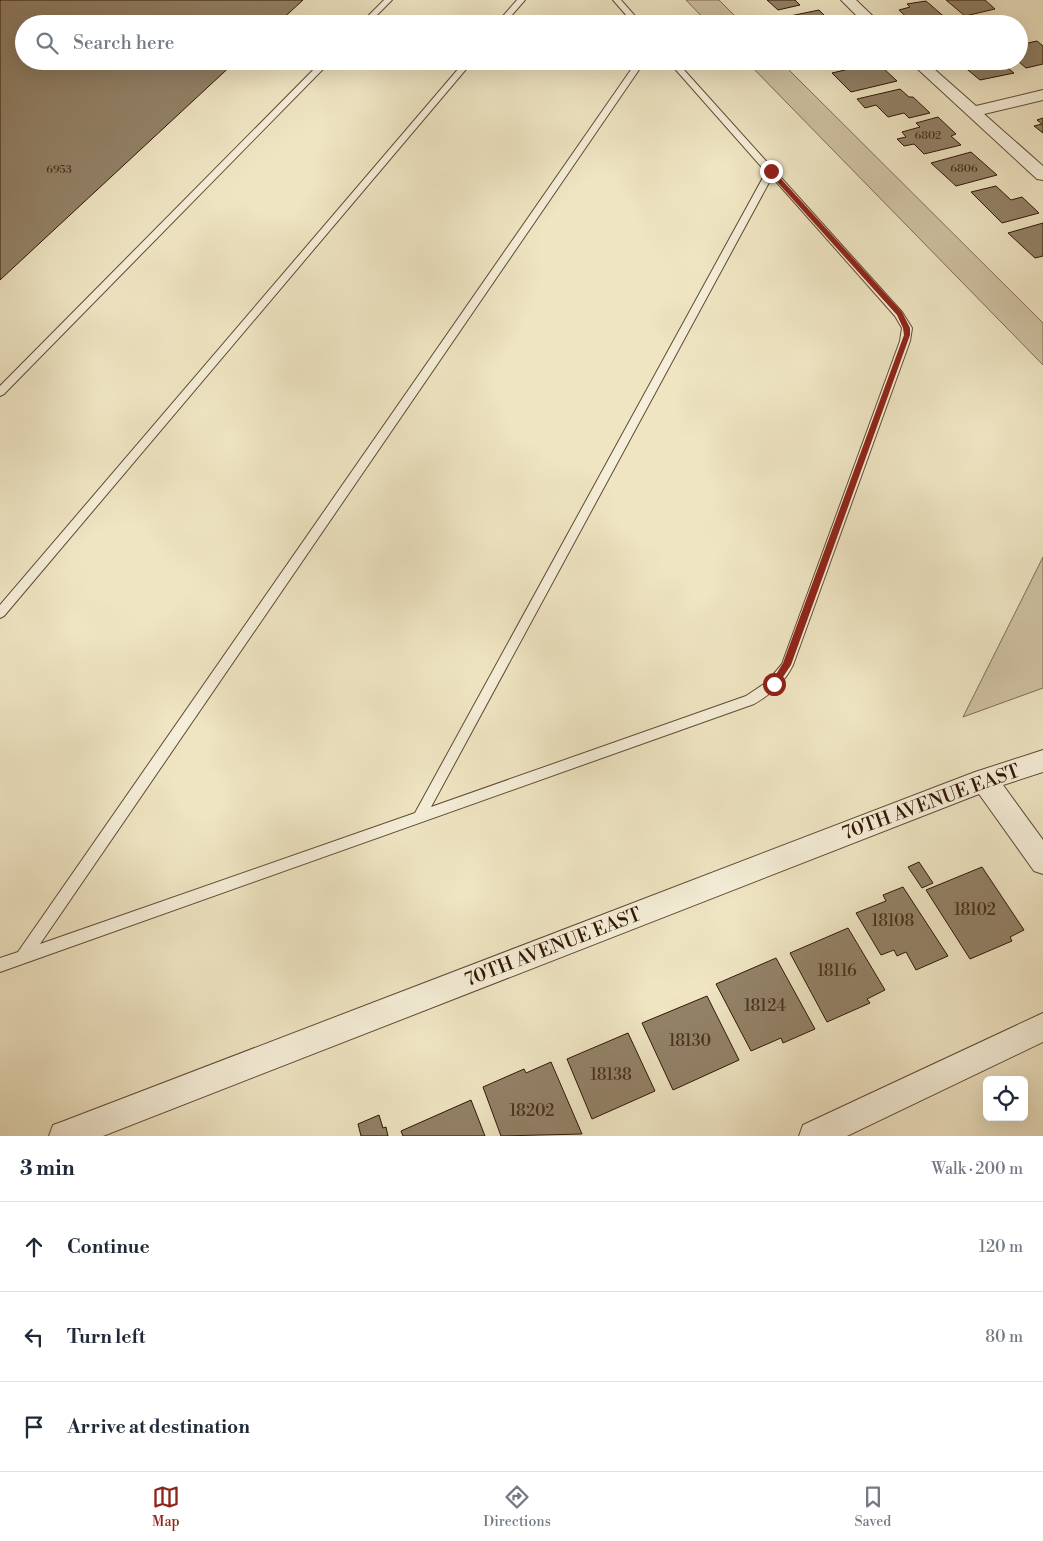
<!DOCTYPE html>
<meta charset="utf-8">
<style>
body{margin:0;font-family:"Libre Bodoni",serif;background:#f2f2f3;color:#1f2937}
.controls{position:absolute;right:15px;bottom:15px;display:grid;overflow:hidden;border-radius:8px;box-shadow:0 5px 20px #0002}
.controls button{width:45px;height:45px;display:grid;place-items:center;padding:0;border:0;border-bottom:1px solid #e0e1e3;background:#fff;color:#1f2937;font:25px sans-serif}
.stop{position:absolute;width:15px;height:15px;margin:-11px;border:4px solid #8f2418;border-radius:50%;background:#fff}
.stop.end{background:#8f2418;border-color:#fff;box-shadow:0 1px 5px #0008}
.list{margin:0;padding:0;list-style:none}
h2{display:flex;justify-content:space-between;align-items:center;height:65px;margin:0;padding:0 20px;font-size:21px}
h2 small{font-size:16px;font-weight:400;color:#747a83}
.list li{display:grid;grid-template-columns:32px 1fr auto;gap:15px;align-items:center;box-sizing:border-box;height:90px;padding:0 20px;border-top:1px solid #e0e1e3}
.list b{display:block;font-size:19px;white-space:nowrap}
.list em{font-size:16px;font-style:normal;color:#747a83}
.icon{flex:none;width:28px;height:28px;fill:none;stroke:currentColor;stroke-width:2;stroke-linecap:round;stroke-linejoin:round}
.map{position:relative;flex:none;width:1043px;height:1136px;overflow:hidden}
.search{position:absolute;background:#fff;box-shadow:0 5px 20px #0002;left:15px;right:15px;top:15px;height:55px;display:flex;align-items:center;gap:12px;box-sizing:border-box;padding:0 18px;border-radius:28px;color:#747a83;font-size:19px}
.sheet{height:335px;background:#fff}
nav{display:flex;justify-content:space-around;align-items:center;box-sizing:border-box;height:70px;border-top:1px solid #e0e1e3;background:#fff;font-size:14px;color:#747a83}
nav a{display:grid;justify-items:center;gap:2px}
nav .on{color:#8f2418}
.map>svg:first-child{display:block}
</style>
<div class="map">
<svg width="1043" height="1136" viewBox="0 0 1043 1136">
<rect width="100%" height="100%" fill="#efe5c3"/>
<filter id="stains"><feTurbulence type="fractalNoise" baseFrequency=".004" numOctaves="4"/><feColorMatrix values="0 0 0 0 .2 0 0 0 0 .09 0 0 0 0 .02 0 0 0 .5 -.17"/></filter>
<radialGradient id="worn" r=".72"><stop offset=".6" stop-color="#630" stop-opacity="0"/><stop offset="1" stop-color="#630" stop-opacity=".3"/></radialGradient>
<path fill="#cfc2a3" stroke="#806c54" d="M 686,0 L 719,0 L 743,24 L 709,24 Z
M 746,61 L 780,61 L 1043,323 L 1043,365 Z
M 1043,557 L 1043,688 L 963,717 Z"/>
<path fill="#938268" stroke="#301605" d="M 0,0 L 303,0 L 277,24 L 24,24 L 24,61 L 236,61 L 0,280 Z
M 767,0 L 795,0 L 800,5 L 778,10 Z
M 946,0 L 985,0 L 995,9 L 965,16 Z
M 926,1 L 948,20 L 929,24 L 914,24 L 899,10 L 910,7 L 907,4 Z
M 819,10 L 833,24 L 792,24 L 785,17 Z
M 1037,41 L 1043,46 L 1043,64 L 1026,68 L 1018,61 L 1019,45 Z
M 957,61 L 999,61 L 1014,73 L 980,80 Z
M 870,64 L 875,69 L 882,67 L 897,81 L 851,92 L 832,73 Z
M 900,89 L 909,97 L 913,97 L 930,113 L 909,118 L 904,113 L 888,117 L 876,105 L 865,108 L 857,99 Z
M 938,117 L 956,134 L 951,136 L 961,145 L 924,154 L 914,144 L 904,146 L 897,139 L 906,137 L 902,132 L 920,127 L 916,123 Z
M 1043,118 L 1043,133 L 1034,126 L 1042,124 L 1037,120 Z
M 971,152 L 997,175 L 956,186 L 931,163 Z
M 996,186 L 1011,200 L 1022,197 L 1039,213 L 1002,223 L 971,192 Z
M 1043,223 L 1043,256 L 1035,258 L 1008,233 Z
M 919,862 L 933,883 L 922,888 L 908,867 Z
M 982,867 L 1024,930 L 1010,937 L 1012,941 L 970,959 L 926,890 Z
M 903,887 L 948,956 L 916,970 L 906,952 L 897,956 L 894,950 L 881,955 L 856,913 L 886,901 L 883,895 Z
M 848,928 L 885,990 L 867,999 L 870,1003 L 827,1022 L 790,953 Z
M 776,958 L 815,1029 L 783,1043 L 781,1038 L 751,1051 L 716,984 Z
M 707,996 L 739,1060 L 673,1090 L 642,1023 Z
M 628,1033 L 655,1091 L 592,1119 L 567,1059 Z
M 551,1062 L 582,1134 L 501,1136 L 483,1087 L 524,1069 L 526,1073 Z
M 471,1100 L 485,1136 L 403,1136 L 401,1131 Z
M 379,1115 L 383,1128 L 386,1127 L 388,1136 L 361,1136 L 358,1124 Z"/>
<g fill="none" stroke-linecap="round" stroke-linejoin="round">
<defs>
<path id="service" d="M 384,0 L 392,0 L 368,24 L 360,24 Z
M 517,0 L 525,0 L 504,24 L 496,24 Z
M 613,0 L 621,0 L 642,24 L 634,24 Z
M 322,61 L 331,61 L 4,394 L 0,396 L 0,386 Z
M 465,61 L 473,61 L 4,616 L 0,618 L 0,605 Z
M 637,61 L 645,61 L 40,944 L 415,813 L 766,172 L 668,61 L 676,61 L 902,312 L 912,328 L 910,341 L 793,665 C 784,683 771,694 754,704 L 0,972 L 0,958 L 18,952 ZM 772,177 L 895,316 L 902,328 L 900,341 L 782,664 L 767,682 L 746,696 L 431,807 Z"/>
<path id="minor" d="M 841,0 L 856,0 L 881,24 L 865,24 Z
M 909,61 L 925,61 L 976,106 L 1043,90 L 1043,100 L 984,114 L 1043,166 L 1043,180 L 1037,179 Z
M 1043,750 L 1043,772 L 1003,785 L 1043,840 L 1043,874 L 1034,871 L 979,794 L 103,1136 L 49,1136 L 53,1125 L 64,1121 L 975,772 Z
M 1043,1013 L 1043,1042 L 847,1136 L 799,1136 L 803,1125 Z"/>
</defs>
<use href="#service" stroke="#604a34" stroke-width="2"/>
<use href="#minor" stroke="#604a34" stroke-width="2"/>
<use href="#service" fill="#f5eed8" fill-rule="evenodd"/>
<use href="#minor" fill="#f5eed8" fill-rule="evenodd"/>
</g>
<path fill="#8f2418" d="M 769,170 L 773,170 L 902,312 L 910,328 L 910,335 L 791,665 L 777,686 L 774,687 L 770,684 L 783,663 L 904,335 L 903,328 L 897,315 L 769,173 Z"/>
<g text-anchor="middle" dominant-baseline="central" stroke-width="4" stroke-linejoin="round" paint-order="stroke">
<g font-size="11" fill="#49311e">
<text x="928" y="136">6802</text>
<text x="964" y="169">6806</text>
<text x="59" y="170">6953</text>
</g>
<g font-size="16" fill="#49311e">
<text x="975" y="910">18102</text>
<text x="893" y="921">18108</text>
<text x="837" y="971">18116</text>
<text x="765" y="1006">18124</text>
<text x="690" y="1041">18130</text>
<text x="611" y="1075">18138</text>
<text x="532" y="1111">18202</text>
</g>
<g font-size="19" fill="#301605" stroke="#f5eed8">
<text transform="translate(931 802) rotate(-20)">70TH AVENUE EAST</text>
<text transform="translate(553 947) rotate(-21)">70TH AVENUE EAST</text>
</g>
</g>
<rect width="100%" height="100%" filter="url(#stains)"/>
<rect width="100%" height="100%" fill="url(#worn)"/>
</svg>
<div class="controls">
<button><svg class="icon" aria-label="locate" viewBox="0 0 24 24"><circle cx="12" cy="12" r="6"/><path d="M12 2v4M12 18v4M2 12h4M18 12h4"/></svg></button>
</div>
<div class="stop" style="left:774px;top:684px"></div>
<div class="stop end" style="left:771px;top:171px"></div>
<div class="search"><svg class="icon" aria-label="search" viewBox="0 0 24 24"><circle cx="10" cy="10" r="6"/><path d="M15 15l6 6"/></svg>Search here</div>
</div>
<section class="sheet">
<h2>3 min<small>Walk · 200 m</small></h2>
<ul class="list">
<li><svg class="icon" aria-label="ahead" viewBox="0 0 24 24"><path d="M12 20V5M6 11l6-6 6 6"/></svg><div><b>Continue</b></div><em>120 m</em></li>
<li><svg class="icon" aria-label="left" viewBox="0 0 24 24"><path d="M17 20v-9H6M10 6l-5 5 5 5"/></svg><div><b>Turn left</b></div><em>80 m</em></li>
<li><svg class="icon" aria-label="arrive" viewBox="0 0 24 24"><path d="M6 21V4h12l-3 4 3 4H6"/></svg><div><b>Arrive at destination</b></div></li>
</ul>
</section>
<nav>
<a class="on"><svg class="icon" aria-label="map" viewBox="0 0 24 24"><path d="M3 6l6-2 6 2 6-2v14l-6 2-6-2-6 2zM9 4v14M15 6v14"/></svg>Map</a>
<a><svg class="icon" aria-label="directions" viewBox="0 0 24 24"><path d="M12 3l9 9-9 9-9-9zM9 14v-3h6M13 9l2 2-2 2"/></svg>Directions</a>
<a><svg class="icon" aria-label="saved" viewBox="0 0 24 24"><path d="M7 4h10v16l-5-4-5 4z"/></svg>Saved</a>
</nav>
